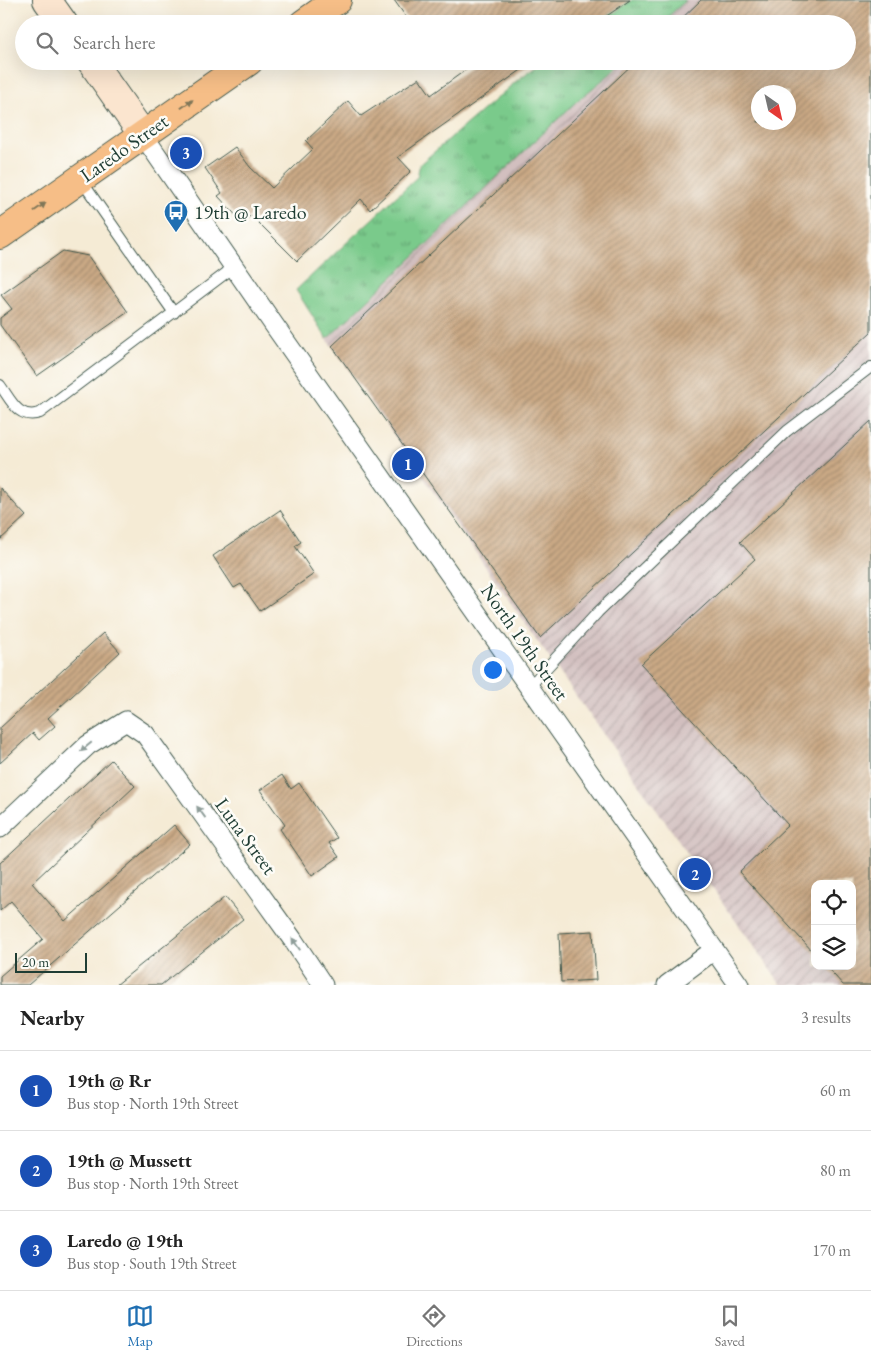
<!DOCTYPE html>
<meta charset="utf-8">
<style>
body{margin:0;font-family:"EB Garamond",serif;background:#f6f6f6;color:#222}
.controls{position:absolute;right:15px;bottom:15px;display:grid;overflow:hidden;border-radius:10px;box-shadow:0 5px 20px #0002}
.controls button{width:45px;height:45px;display:grid;place-items:center;padding:0;border:0;border-bottom:1px solid #e0e0e0;background:#fff;color:#222;font:25px sans-serif}
.compass{position:absolute;left:751px;top:85px;width:45px;height:45px;border-radius:50%;background:#fff;box-shadow:0 5px 20px #0002;rotate:146deg}
.scale{position:absolute;left:15px;bottom:12px;width:72px;box-sizing:border-box;padding-left:5px;border:2px solid #1f3d34;border-top:0;font-size:14px;line-height:18px;white-space:nowrap;color:#1f3d34;-webkit-text-stroke:4px #fdfcf7;paint-order:stroke}
.you{position:absolute;left:492px;top:669px;width:18px;height:18px;margin:-12px;border:4px solid #fff;border-radius:50%;background:#1a73e8;box-shadow:0 0 0 8px #1a73e833}
.badge{display:grid;place-items:center;width:32px;height:32px;border-radius:50%;background:#1f6fb2;color:#fff;font-size:16px;font-weight:700}
.pin{position:absolute;translate:-50% -50%;border:2px solid #fff;box-shadow:0 1px 5px #0006}
.list{margin:0;padding:0;list-style:none}
h2{display:flex;justify-content:space-between;align-items:center;height:65px;margin:0;padding:0 20px;font-size:21px}
h2 small{font-size:16px;font-weight:400;color:#767676}
.list li{display:grid;grid-template-columns:32px 1fr auto;gap:15px;align-items:center;box-sizing:border-box;height:80px;padding:0 20px;border-top:1px solid #e0e0e0}
.list b{display:block;font-size:19px;white-space:nowrap}
.list p{margin:0;font-size:16px;white-space:nowrap;color:#767676}
.list em{font-size:16px;font-style:normal;color:#767676}
.icon{flex:none;width:28px;height:28px;fill:none;stroke:currentColor;stroke-width:2;stroke-linecap:round;stroke-linejoin:round}
.map{position:relative;flex:none;width:871px;height:985px;overflow:hidden}
.search{position:absolute;background:#fff;box-shadow:0 5px 20px #0002;left:15px;right:15px;top:15px;height:55px;display:flex;align-items:center;gap:12px;box-sizing:border-box;padding:0 18px;border-radius:28px;color:#767676;font-size:19px}
.sheet{height:305px;background:#fff}
nav{display:flex;justify-content:space-around;align-items:center;box-sizing:border-box;height:70px;border-top:1px solid #e0e0e0;background:#fff;font-size:14px;color:#767676}
nav a{display:grid;justify-items:center;gap:2px}
nav .on{color:#1f6fb2}
.map>svg:first-child{display:block}
</style>
<div class="map">
<svg width="871" height="985" viewBox="0 0 871 985">
<defs>
<pattern id="industrial-furrows" width="10" height="10" patternUnits="userSpaceOnUse" patternTransform="scale(1.25)"><rect width="10" height="10" fill="#d2bfbf"/><path d="M-1 1l2-2M0 10L10 0M9 11l2-2" fill="none" stroke="#aa9c9c"/></pattern>
<pattern id="grass-tufts" width="24" height="20" patternUnits="userSpaceOnUse" patternTransform="scale(1.25)"><rect width="24" height="20" fill="#7aca8b"/><path d="M3 7l-1-3M5 7V3M7 7l1-3M15 17l-1-3M17 17v-4M19 17l1-3" fill="none" stroke="#63a572"/></pattern>
<pattern id="building-hatch" width="6" height="6" patternUnits="userSpaceOnUse" patternTransform="scale(1.25)"><rect width="6" height="6" fill="#caa985"/><path d="M-1 1l2-2M0 6l6-6M5 7l2-2" fill="none" stroke="#a38b6e"/></pattern>
</defs>
<rect width="100%" height="100%" fill="#fdfcf7"/>
<filter id="ink" filterUnits="userSpaceOnUse"><feTurbulence type="fractalNoise" baseFrequency=".02" numOctaves="2"/><feDisplacementMap in="SourceGraphic" scale="10" xChannelSelector="R" yChannelSelector="G"/><feConvolveMatrix kernelMatrix="1 2 1 2 8 2 1 2 1" color-interpolation-filters="sRGB"/></filter>
<filter id="wash" filterUnits="userSpaceOnUse"><feTurbulence type="fractalNoise" baseFrequency=".0096" numOctaves="4" result="noise"/><feDisplacementMap in="SourceGraphic" scale="20" xChannelSelector="R" yChannelSelector="G"/><feGaussianBlur stdDeviation="1.12" result="paint"/><feColorMatrix in="noise" values="0 0 0 0 0 0 0 0 0 0 0 0 0 0 0 0 0 1.4 0 .05"/><feComposite in="paint" operator="in"/></filter>
<g filter="url(#wash)">
<rect width="100%" height="100%" fill="#f5ebd5"/>
<path fill="url(#industrial-furrows)" fill-rule="evenodd" d="M 686,0 L 871,0 L 871,985 L 781,985 L 538,642 L 327,339 L 577,101 L 610,74 L 623,61 L 847,61 L 847,24 L 660,24 ZM 758,92 L 788,92 L 788,122 L 758,122 ZM 815,884 L 852,884 L 852,966 L 815,966 Z"/>
<path fill="url(#grass-tufts)" stroke="#4c8460" d="M 632,0 L 686,0 L 660,24 L 598,24 Z
M 544,61 L 623,61 L 610,74 L 577,101 L 327,339 L 296,290 L 417,177 L 420,164 L 520,78 Z"/>
<g id="blocks">
<path fill="url(#building-hatch)" fill-rule="evenodd" d="M 394,0 L 630,0 L 595,24 L 411,24 Z
M 701,0 L 871,0 L 871,332 L 540,638 L 332,346 L 636,61 L 847,61 L 847,24 L 676,24 ZM 758,92 L 788,92 L 788,122 L 758,122 Z
M 478,61 L 534,61 L 398,157 L 411,171 L 370,210 L 361,199 L 297,261 L 251,215 L 243,223 L 218,196 L 222,193 L 205,168 L 235,147 L 250,167 L 272,188 L 313,149 L 306,141 L 348,101 L 361,116 L 419,78 L 431,95 Z
M 63,251 L 88,256 L 128,312 L 37,376 L 0,325 L 0,318 L 12,309 L 1,295 Z
M 871,421 L 871,985 L 843,985 L 826,966 L 852,966 L 852,884 L 815,884 L 815,954 L 739,872 L 788,825 L 641,664 L 755,559 L 740,542 Z
M 0,488 L 26,516 L 0,540 Z
M 280,510 L 301,542 L 295,546 L 314,574 L 260,611 L 241,584 L 234,588 L 213,556 Z
M 103,633 L 120,652 L 48,718 L 55,726 L 39,740 L 33,733 L 0,763 L 0,728 Z
M 111,760 L 135,786 L 32,883 L 65,921 L 174,825 L 190,844 L 28,985 L 0,985 L 0,976 L 43,939 L 11,901 L 0,911 L 0,863 Z
M 282,775 L 291,789 L 299,783 L 337,838 L 329,843 L 339,857 L 312,876 L 280,829 L 285,825 L 260,790 Z
M 225,897 L 243,919 L 161,985 L 116,985 Z
M 593,931 L 596,980 L 561,982 L 559,933 Z"/>
</g>
</g>
<g filter="url(#ink)">
<use href="#blocks" fill-opacity="0" stroke="#3f574c" stroke-width="1"/>
<g fill="none" stroke-linecap="round" stroke-linejoin="round">
<defs>
<path id="lane" d="M 81,180 L 174,313
M 0,385 C 11,400 18,420 40,413 L 234,267
M 529,687 L 598,612 L 787,431 L 871,367"/>
<path id="street" d="M 143,135 L 274,325 L 739,985
M 0,828 L 88,745 L 126,721 L 145,734 L 293,940 L 323,985
M 667,985 L 714,950"/>
<path id="secondary" d="M 47,0 L 64,24
M 91,61 L 143,135"/>
<path id="primary" d="M 303,24 L 337,0
M 0,235 L 249,61"/>
</defs>
<use href="#lane" stroke="#3f574c" stroke-width="12"/>
<use href="#street" stroke="#3f574c" stroke-width="21"/>
<use href="#secondary" stroke="#3f574c" stroke-width="30"/>
<use href="#primary" stroke="#3f574c" stroke-width="30"/>
<use href="#lane" stroke="#fff" stroke-width="10"/>
<use href="#street" stroke="#fff" stroke-width="19"/>
<use href="#secondary" stroke="#fbe5cf" stroke-width="28"/>
<use href="#primary" stroke="#f6be87" stroke-width="28"/>
</g>
<defs><path id="oneway-solid" d="M-6-.8H1V-3.2L6.5 0L1 3.2V.8H-6Z" transform="scale(1.25)"/></defs>
<g fill="#807759">
<use href="#oneway-solid" transform="translate(187 104) rotate(-35)"/>
<use href="#oneway-solid" transform="translate(40 207) rotate(-35)"/>
</g>
<g fill="#8f9e9a">
<use href="#oneway-solid" transform="translate(86 747) rotate(140)"/>
<use href="#oneway-solid" transform="translate(201 812) rotate(-126)"/>
<use href="#oneway-solid" transform="translate(296 944) rotate(-124)"/>
</g>
</g>
<defs>
<symbol id="bus-pin" viewBox="-11 -11 22 30"><path d="M0 17L-7.5 6A9.5 9.5 0 1 1 7.5 6Z" fill="#1f6fb2" stroke="#fdfcf7"/><path d="M-5-6H5V4H4V6H2V4H-2V6H-4V4H-5ZM-3.5-4V0h7V-4ZM-3.5 1.2v1.5H-2V1.2ZM2 1.2v1.5H3.5V1.2Z" fill="#fff"/></symbol>
</defs>
<g fill-rule="evenodd">
<use href="#bus-pin" x="162" y="198" width="28" height="38"/>
</g>
<g text-anchor="middle" dominant-baseline="central" stroke-width="5" stroke-linejoin="round" paint-order="stroke">
<g font-size="20" fill="#1f3d34" stroke="#fdfcf7">
<text transform="translate(124 148) rotate(-35)">Laredo Street</text>
<text transform="translate(525 642) rotate(55)">North 19th Street</text>
<text transform="translate(246 836) rotate(54)">Luna Street</text>
</g>
<g font-size="20" fill="#1f3d34" stroke="#fdfcf7" text-anchor="start">
<text x="194" y="212">19th @ Laredo</text>
</g>
</g>
</svg>
<div class="controls">
<button><svg class="icon" aria-label="locate" viewBox="0 0 24 24"><circle cx="12" cy="12" r="6"/><path d="M12 2v4M12 18v4M2 12h4M18 12h4"/></svg></button>
<button><svg class="icon" aria-label="layers" viewBox="0 0 24 24"><path d="M12 4l9 5-9 5-9-5zM3 14l9 5 9-5"/></svg></button>
</div>
<svg class="compass" viewBox="-18 -18 36 36"><path d="M0-13l5 13h-10z" fill="#e53935"/><path d="M0 13l5-13h-10z" fill="#767676"/></svg>
<div class="scale">20 m</div>
<div class="you"></div>
<div class="pin badge" style="left:408px;top:464px;background:#1a4fb4">1</div>
<div class="pin badge" style="left:695px;top:874px;background:#1a4fb4">2</div>
<div class="pin badge" style="left:186px;top:153px;background:#1a4fb4">3</div>
<div class="search"><svg class="icon" aria-label="search" viewBox="0 0 24 24"><circle cx="10" cy="10" r="6"/><path d="M15 15l6 6"/></svg>Search here</div>
</div>
<section class="sheet">
<h2>Nearby<small>3 results</small></h2>
<ul class="list">
<li><span class="badge" style="background:#1a4fb4">1</span><div><b>19th @ Rr</b><p>Bus stop · North 19th Street</p></div><em>60 m</em></li>
<li><span class="badge" style="background:#1a4fb4">2</span><div><b>19th @ Mussett</b><p>Bus stop · North 19th Street</p></div><em>80 m</em></li>
<li><span class="badge" style="background:#1a4fb4">3</span><div><b>Laredo @ 19th</b><p>Bus stop · South 19th Street</p></div><em>170 m</em></li>
</ul>
</section>
<nav>
<a class="on"><svg class="icon" aria-label="map" viewBox="0 0 24 24"><path d="M3 6l6-2 6 2 6-2v14l-6 2-6-2-6 2zM9 4v14M15 6v14"/></svg>Map</a>
<a><svg class="icon" aria-label="directions" viewBox="0 0 24 24"><path d="M12 3l9 9-9 9-9-9zM9 14v-3h6M13 9l2 2-2 2"/></svg>Directions</a>
<a><svg class="icon" aria-label="saved" viewBox="0 0 24 24"><path d="M7 4h10v16l-5-4-5 4z"/></svg>Saved</a>
</nav>
